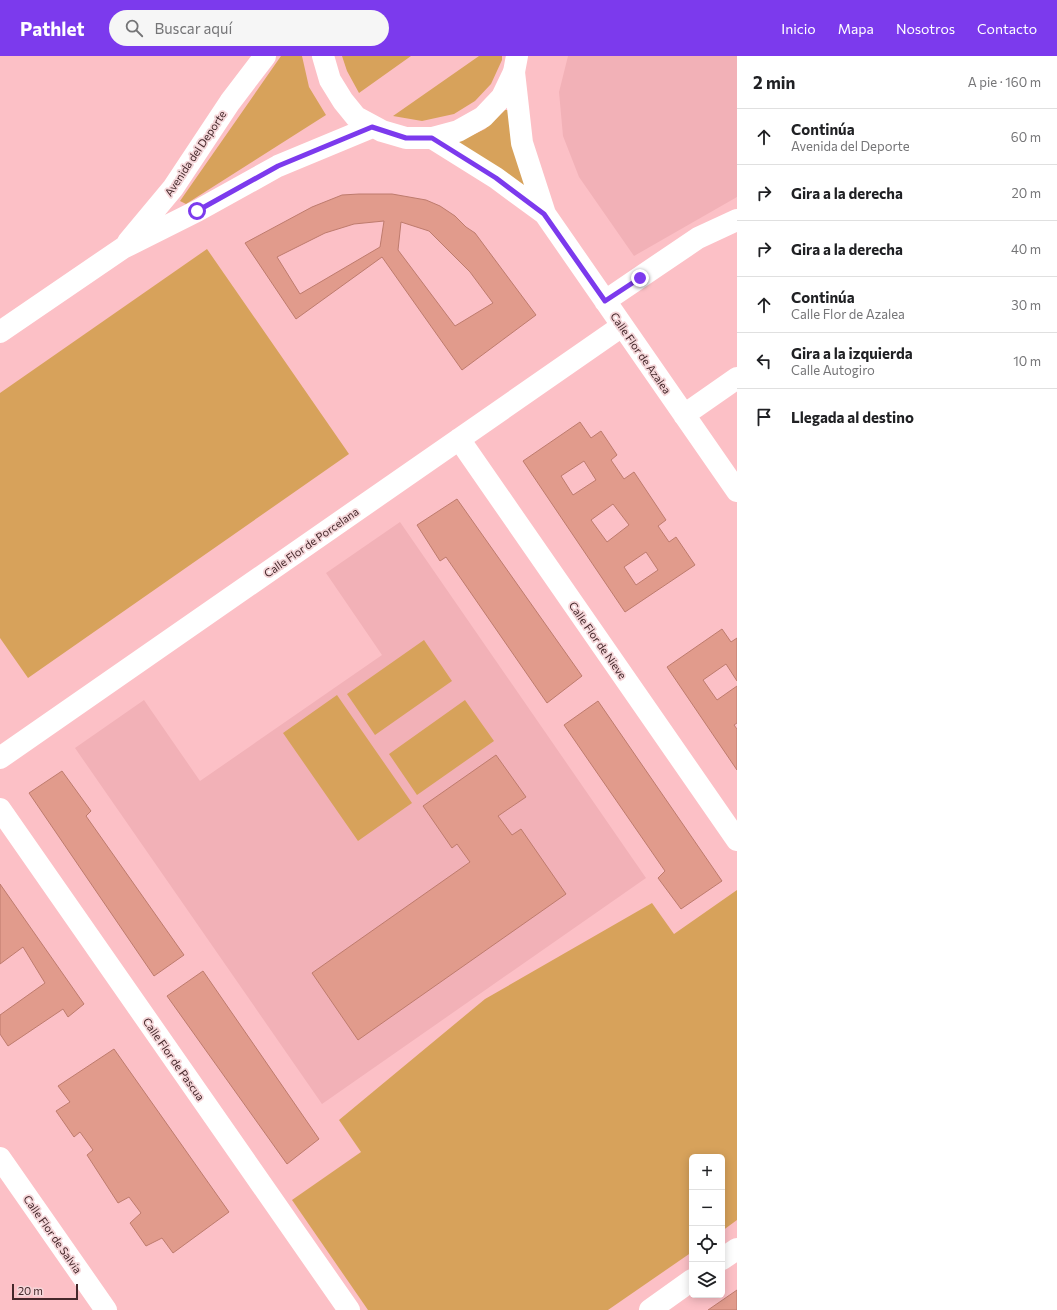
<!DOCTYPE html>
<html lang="es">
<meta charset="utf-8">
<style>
body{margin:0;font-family:Commissioner,sans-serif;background:#f6f6f6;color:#202124}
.controls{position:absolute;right:12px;bottom:12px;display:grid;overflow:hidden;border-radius:6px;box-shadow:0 2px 10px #0003}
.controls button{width:36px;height:36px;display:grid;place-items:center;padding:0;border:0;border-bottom:1px solid #e0e0e0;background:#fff;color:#202124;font:20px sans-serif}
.scale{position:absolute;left:12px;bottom:10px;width:66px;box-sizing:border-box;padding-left:4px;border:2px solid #44272a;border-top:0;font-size:11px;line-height:14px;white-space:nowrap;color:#44272a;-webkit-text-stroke:3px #f5d6d9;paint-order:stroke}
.stop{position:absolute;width:12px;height:12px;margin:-9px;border:3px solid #7c3aed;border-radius:50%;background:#fff}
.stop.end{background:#7c3aed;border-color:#fff;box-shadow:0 1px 4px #0008}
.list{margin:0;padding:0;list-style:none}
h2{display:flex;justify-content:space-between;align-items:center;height:52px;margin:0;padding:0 16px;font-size:17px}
h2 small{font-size:13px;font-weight:400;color:#757577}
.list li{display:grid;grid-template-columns:26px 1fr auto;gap:12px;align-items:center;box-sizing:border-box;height:56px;padding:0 16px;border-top:1px solid #e0e0e0}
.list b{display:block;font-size:15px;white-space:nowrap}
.list p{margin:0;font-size:13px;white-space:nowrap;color:#757577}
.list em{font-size:13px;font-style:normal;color:#757577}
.icon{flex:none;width:22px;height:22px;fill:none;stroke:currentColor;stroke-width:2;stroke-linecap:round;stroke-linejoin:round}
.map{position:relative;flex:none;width:737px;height:1254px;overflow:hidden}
header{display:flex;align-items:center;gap:24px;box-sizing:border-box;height:56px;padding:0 20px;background:#7c3aed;color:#fff}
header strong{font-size:19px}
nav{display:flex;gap:22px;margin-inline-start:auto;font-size:14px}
.search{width:280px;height:36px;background:#f6f6f6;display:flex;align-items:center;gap:10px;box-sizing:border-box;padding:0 14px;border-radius:22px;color:#757577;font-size:15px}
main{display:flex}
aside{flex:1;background:#fff}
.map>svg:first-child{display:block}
</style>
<header>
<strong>Pathlet</strong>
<div class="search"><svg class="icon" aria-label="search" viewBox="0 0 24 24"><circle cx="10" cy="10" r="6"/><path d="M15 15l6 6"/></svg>Buscar aquí</div>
<nav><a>Inicio</a><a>Mapa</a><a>Nosotros</a><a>Contacto</a></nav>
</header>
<main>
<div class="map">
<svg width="737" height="1254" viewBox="0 0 737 1254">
<rect width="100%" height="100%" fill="#fcc0c6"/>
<path fill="#f2b1b7" d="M 568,0 L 737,0 L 737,141 L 634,200 L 579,121 L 563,80 L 559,36 Z
M 400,466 L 646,822 L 322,1048 L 75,692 L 144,644 L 200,725 L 382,599 L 326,517 Z"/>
<path fill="#d7a25b" d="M 281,0 L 302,0 L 309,31 L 326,59 L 186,148 L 180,145 Z
M 342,0 L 411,0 L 359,37 L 347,15 Z
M 479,0 L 502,0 L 502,4 L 491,28 L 475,45 L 454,58 L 422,65 L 393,60 Z
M 505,54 L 508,54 L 528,132 L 458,86 L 485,73 Z
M 207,193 L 349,398 L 28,622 L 0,582 L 0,337 Z
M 424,584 L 452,625 L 375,679 L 347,638 Z
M 337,639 L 412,747 L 358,785 L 283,677 Z
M 465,644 L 494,685 L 417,739 L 389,698 Z
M 737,834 L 737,1164 L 722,1175 L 722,1101 L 692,1101 L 692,1196 L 608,1254 L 368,1254 L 292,1144 L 361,1096 L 339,1064 L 485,943 L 652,847 L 674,878 Z"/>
<path fill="#e19b8c" stroke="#be7b6d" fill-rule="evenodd" d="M 359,138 L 392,138 L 426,144 L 440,150 L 455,160 L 466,171 L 475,177 L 536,259 L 462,314 L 382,201 L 296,263 L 245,187 L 312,151 L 342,139 ZM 384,165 L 380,191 L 300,238 L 277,201 L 325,177 L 354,168 ZM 401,166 L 429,175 L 470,216 L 493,247 L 455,270 L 398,194 Z
M 580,366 L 591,382 L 601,375 L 617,399 L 611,404 L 624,423 L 634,416 L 666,464 L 658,470 L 669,486 L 676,481 L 695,509 L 625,556 L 523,405 ZM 584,405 L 596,424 L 573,439 L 561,420 ZM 613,448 L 629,469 L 607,486 L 591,464 ZM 646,496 L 658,514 L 636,529 L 624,511 Z
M 457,443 L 582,620 L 547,647 L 446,501 L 440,505 L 417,469 Z
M 722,573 L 731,586 L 737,582 L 737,625 L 726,608 L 703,624 L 717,644 L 737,630 L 737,667 L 734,669 L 737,673 L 737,714 L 667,611 Z
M 598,645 L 722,825 L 681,853 L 658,822 L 665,815 L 564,669 Z
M 496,699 L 526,741 L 498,760 L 512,779 L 521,773 L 566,838 L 358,984 L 312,917 L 470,806 L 457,788 L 452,792 L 423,750 Z
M 62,715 L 91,755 L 86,760 L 184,899 L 154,920 L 29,737 Z
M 0,828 L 84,948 L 68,961 L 63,953 L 8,990 L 0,978 L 0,959 L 45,927 L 23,891 L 0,908 Z
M 203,915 L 319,1083 L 287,1108 L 167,940 Z
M 114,993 L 229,1156 L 173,1197 L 162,1182 L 146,1190 L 130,1167 L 141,1157 L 129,1141 L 118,1147 L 87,1099 L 93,1094 L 80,1076 L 74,1081 L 56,1055 L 70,1046 L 58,1030 Z
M 737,1234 L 737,1254 L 708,1254 Z"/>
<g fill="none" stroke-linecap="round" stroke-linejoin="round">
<path stroke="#fff" stroke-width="22" d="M 514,16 L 522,87 L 545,158 L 737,435
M 432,82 L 496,122 L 545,158
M 605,245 L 698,182 L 737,164
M 684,359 L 737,322
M 459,383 L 737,784
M 0,702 L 622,270
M 0,753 L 349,1254
M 0,1102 L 106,1254
M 722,1203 L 737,1193
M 650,1254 L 692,1224"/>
<path stroke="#fff" stroke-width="22" d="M 323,0 L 330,24 L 343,45 L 356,61 L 382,75 L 406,82 L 432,82 L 458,75 L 483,61 L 502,41 L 514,16 L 517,0
M 128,186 L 173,132 L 230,46 L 265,0
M 0,276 L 123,192 L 197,155 L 278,110 L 372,71"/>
</g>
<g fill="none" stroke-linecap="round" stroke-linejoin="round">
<path stroke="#7c3aed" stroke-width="5" d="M 197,155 L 278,110 L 372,71 L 406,82 L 432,82 L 496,122 L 544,158 L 605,245 L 640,222"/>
</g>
<g text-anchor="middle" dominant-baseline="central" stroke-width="3.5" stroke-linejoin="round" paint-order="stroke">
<g font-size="11" fill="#44272a" stroke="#f5d6d9">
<text transform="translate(195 97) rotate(-56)">Avenida del Deporte</text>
<text transform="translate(641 297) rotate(55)">Calle Flor de Azalea</text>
<text transform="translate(311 486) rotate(-35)">Calle Flor de Porcelana</text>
<text transform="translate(598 584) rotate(55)">Calle Flor de Nieve</text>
<text transform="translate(174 1003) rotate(55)">Calle Flor de Pascua</text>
<text transform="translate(53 1178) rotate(55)">Calle Flor de Salvia</text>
</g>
</g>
</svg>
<div class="controls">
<button>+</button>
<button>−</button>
<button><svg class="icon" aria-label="locate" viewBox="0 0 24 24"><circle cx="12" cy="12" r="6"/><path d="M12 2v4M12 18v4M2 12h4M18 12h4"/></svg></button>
<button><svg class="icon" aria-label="layers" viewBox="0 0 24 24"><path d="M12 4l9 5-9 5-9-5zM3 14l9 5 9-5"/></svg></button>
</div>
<div class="scale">20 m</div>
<div class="stop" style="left:197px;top:155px"></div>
<div class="stop end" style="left:640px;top:222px"></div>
</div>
<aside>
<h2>2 min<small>A pie · 160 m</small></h2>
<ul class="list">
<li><svg class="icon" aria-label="ahead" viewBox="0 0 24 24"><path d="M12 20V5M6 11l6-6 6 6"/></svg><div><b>Continúa</b><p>Avenida del Deporte</p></div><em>60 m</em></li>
<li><svg class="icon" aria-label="right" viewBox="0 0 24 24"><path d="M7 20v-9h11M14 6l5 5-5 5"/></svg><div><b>Gira a la derecha</b></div><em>20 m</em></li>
<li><svg class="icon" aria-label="right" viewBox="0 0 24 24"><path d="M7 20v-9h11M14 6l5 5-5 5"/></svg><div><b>Gira a la derecha</b></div><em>40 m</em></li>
<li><svg class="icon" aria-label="ahead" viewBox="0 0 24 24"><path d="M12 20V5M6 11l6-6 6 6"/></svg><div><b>Continúa</b><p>Calle Flor de Azalea</p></div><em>30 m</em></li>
<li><svg class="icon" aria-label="left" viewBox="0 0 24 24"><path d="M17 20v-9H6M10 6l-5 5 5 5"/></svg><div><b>Gira a la izquierda</b><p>Calle Autogiro</p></div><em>10 m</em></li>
<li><svg class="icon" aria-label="arrive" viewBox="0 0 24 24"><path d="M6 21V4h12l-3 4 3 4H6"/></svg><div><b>Llegada al destino</b></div></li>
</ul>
</aside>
</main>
